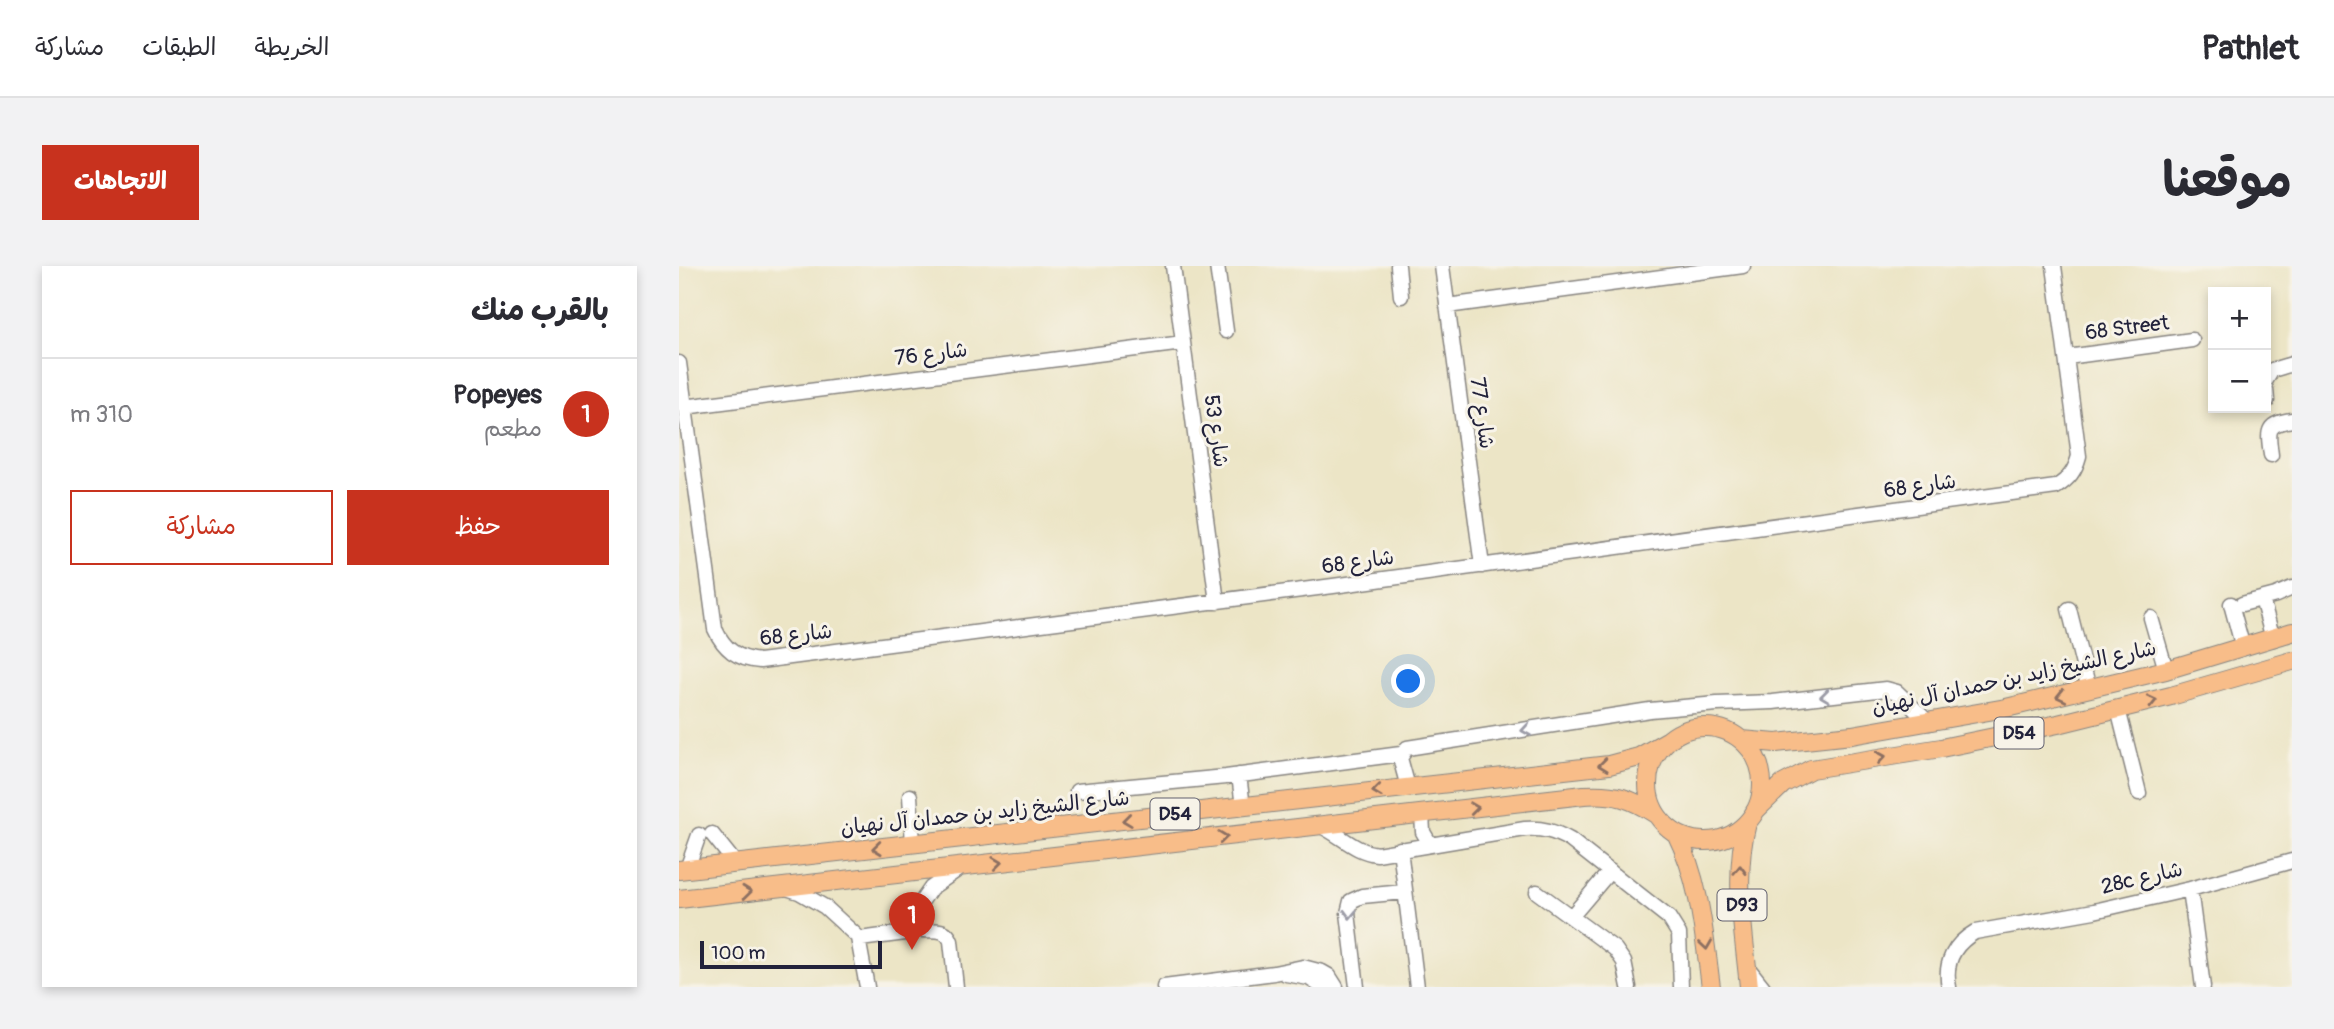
<!DOCTYPE html>
<html lang="ar">
<meta charset="utf-8">
<style>
body{margin:0;font-family:Pangolin,"Playpen Sans Arabic",sans-serif;background:#f2f2f3;color:#2b2b33;direction:rtl}
.controls{position:absolute;right:21px;top:21px;display:grid;overflow:hidden;border-radius:0px;box-shadow:0 4px 10px #0003}
.controls button{width:63px;height:63px;display:grid;place-items:center;padding:0;border:0;border-bottom:2px solid #e1e1e2;background:#fff;color:#2b2b33;font:35px sans-serif}
.scale{position:absolute;left:21px;bottom:18px;width:182px;box-sizing:border-box;padding-left:7px;border:4px solid #22223b;border-top:0;font-size:19px;line-height:24px;white-space:nowrap;color:#22223b;-webkit-text-stroke:5px #f7f3e8;paint-order:stroke}
.you{position:absolute;left:730px;top:416px;width:24px;height:24px;margin:-18px;border:5px solid #fff;border-radius:50%;background:#1a73e8;box-shadow:0 0 0 10px #1a73e833}
.badge{display:grid;place-items:center;width:46px;height:46px;border-radius:50%;background:#c8321e;color:#fff;font-size:23px;font-weight:700}
.pin{position:absolute;translate:-50% -58px;filter:drop-shadow(0 2px 4px #0008)}
.pin::after{content:'';position:absolute;top:37px;width:24px;height:21px;background:inherit;clip-path:polygon(0 0,100% 0,50% 100%)}
.list{margin:0;padding:0;list-style:none}
h2{display:flex;justify-content:space-between;align-items:center;height:91px;margin:0;padding:0 28px;font-size:30px}
h2 small{font-size:23px;font-weight:400;color:#7c7c81}
.list li{display:grid;grid-template-columns:46px 1fr auto;gap:21px;align-items:center;box-sizing:border-box;height:112px;padding:0 28px;border-top:2px solid #e1e1e2}
.list b{display:block;font-size:26px;white-space:nowrap}
.list p{margin:0;font-size:23px;white-space:nowrap;color:#7c7c81}
.list em{font-size:23px;font-style:normal;color:#7c7c81}
.actions{display:flex;gap:14px;padding:21px 28px}
.actions a{flex:1;padding:16px 0;border:2px solid #c8321e;border-radius:0px;text-align:center;font-size:24px;color:#c8321e}
.actions .main{background:#c8321e;color:#fff}
.map{position:relative;flex:none;width:1613px;height:721px;overflow:hidden;direction:ltr;border-radius:0px}
header{display:flex;align-items:center;gap:42px;box-sizing:border-box;height:98px;padding:0 35px;background:#fff;border-bottom:2px solid #e1e1e2}
header strong{font-size:33px}
nav{display:flex;gap:38px;margin-inline-start:auto;font-size:24px}
.intro{display:flex;align-items:center;justify-content:space-between;box-sizing:border-box;height:168px;padding:0 42px}
h1{margin:0;font-size:49px}
.button{padding:18px 32px;border-radius:0px;background:#c8321e;color:#fff;font-size:24px;font-weight:700}
main{display:flex;gap:42px;padding:0 42px}
aside{flex:1;background:#fff;border-radius:0px;box-shadow:0 4px 10px #0003}
.map>svg:first-child{display:block}
</style>
<header>
<strong>Pathlet</strong>
<nav><a>الخريطة</a><a>الطبقات</a><a>مشاركة</a></nav>
</header>
<div class="intro"><h1>موقعنا</h1><a class="button">الاتجاهات</a></div>
<main>
<div class="map">
<svg width="1613" height="721" viewBox="0 0 1613 721">
<rect width="100%" height="100%" fill="#f7f3e8"/>
<filter id="ink" filterUnits="userSpaceOnUse"><feTurbulence type="fractalNoise" baseFrequency=".0143" numOctaves="2"/><feDisplacementMap in="SourceGraphic" scale="14" xChannelSelector="R" yChannelSelector="G"/><feConvolveMatrix kernelMatrix="1 2 1 2 8 2 1 2 1" color-interpolation-filters="sRGB"/></filter>
<filter id="wash" filterUnits="userSpaceOnUse"><feTurbulence type="fractalNoise" baseFrequency=".00686" numOctaves="4" result="noise"/><feDisplacementMap in="SourceGraphic" scale="28" xChannelSelector="R" yChannelSelector="G"/><feGaussianBlur stdDeviation="1.57" result="paint"/><feColorMatrix in="noise" values="0 0 0 0 0 0 0 0 0 0 0 0 0 0 0 0 0 1.4 0 .05"/><feComposite in="paint" operator="in"/></filter>
<g filter="url(#wash)">
<rect width="100%" height="100%" fill="#ece5c6"/>
</g>
<g filter="url(#ink)">
<g fill="none" stroke-linecap="round" stroke-linejoin="round">
<defs>
<path id="minor" d="M 494,0 L 538,336
M 538,0 L 547,65
M 719,0 L 722,30
M 763,0 L 803,300
M 768,40 L 1064,0
M 1388,91 L 1513,74
M 0,97 L 36,363 C 45,383 58,393 81,395 L 654,320 L 1377,221 C 1390,213 1396,205 1400,190 L 1375,0
M 1587,114 L 1593,104 L 1613,98
M 1587,123 L 1588,135
M 5,141 L 504,77
M 1592,189 C 1589,165 1586,158 1613,154
M 1583,333 L 1594,373
M 1552,338 L 1564,382
M 1563,338 L 1597,329 L 1613,322
M 1390,343 L 1410,423
M 1472,352 L 1487,404
M 1439,443 L 1460,527
M 560,509 L 564,541
M 729,521 L 721,492 L 728,482 L 971,444 L 1038,438 L 1094,436 L 1207,423 L 1218,426 L 1250,457
M 398,525 L 547,511 L 722,488
M 231,530 L 234,578
M 743,548 L 744,566 L 751,578
M 642,560 C 662,569 676,586 698,588 L 846,563 C 864,562 875,565 891,574 L 990,652 L 1000,668 L 1002,721
M 33,568 L 57,598
M 721,583 L 738,721
M 8,603 L 20,569
M 107,622 L 120,626 L 146,641 L 181,673 L 226,667 L 238,642 L 252,622 L 281,602
M 1511,623 L 1524,721
M 858,626 L 936,683 L 945,696 L 950,721
M 892,651 L 931,605
M 232,655 C 240,674 264,654 272,675 L 277,721
M 179,672 L 188,721
M 1069,702 L 1084,721
M 607,708 L 630,712 L 644,721
M 485,721 L 595,707 L 624,701 L 643,706 L 650,710 L 657,721
M 678,721 L 669,647 L 672,635 L 683,630 L 725,626
M 1270,721 C 1265,697 1275,678 1296,666 L 1415,645 L 1511,623 L 1613,595"/>
<path id="major" d="M969 518a57 57 0 1 1 114 0a57 57 0 1 1-114 0Z
M 1063,474 L 1097,477 L 1173,469 L 1327,442 L 1487,404 L 1613,366
M 1076,545 L 1104,518 L 1132,503 L 1262,482 L 1379,458 L 1492,430 L 1613,395
M 1068,557 C 1054,610 1065,667 1070,721
M 997,567 C 1021,615 1025,668 1032,721
M 0,604 L 930,499 L 960,491 L 988,475
M 0,633 L 905,529 C 936,527 952,532 978,549"/>
</defs>
<use href="#minor" stroke="#878480" stroke-width="17"/>
<use href="#major" stroke="#878480" stroke-width="20"/>
<use href="#minor" stroke="#fff" stroke-width="14"/>
<use href="#major" stroke="#f8bd89" stroke-width="18"/>
</g>
<defs><path id="oneway-chevron" d="M-2-3.5L2.5 0L-2 3.5" fill="none" stroke-width="1.6" stroke-linecap="round" stroke-linejoin="round" transform="scale(1.75)"/></defs>
<g stroke="#9c9ca7">
<use href="#oneway-chevron" transform="translate(1146 430) rotate(173)"/>
<use href="#oneway-chevron" transform="translate(847 464) rotate(171)"/>
<use href="#oneway-chevron" transform="translate(671 648) rotate(92)"/>
</g>
<g stroke="#8d7062">
<use href="#oneway-chevron" transform="translate(1382 430) rotate(167)"/>
<use href="#oneway-chevron" transform="translate(1473 435) rotate(-13)"/>
<use href="#oneway-chevron" transform="translate(1202 491) rotate(-9)"/>
<use href="#oneway-chevron" transform="translate(924 499) rotate(173)"/>
<use href="#oneway-chevron" transform="translate(698 525) rotate(173)"/>
<use href="#oneway-chevron" transform="translate(795 542) rotate(-7)"/>
<use href="#oneway-chevron" transform="translate(448 554) rotate(173)"/>
<use href="#oneway-chevron" transform="translate(544 571) rotate(-7)"/>
<use href="#oneway-chevron" transform="translate(198 582) rotate(174)"/>
<use href="#oneway-chevron" transform="translate(318 597) rotate(-7)"/>
<use href="#oneway-chevron" transform="translate(1061 604) rotate(-89)"/>
<use href="#oneway-chevron" transform="translate(68 626) rotate(-6)"/>
<use href="#oneway-chevron" transform="translate(1027 679) rotate(82)"/>
</g>
</g>
<g text-anchor="middle" dominant-baseline="central" stroke-width="6" stroke-linejoin="round" paint-order="stroke">
<g fill="#f7f3e8" stroke="#62616f" stroke-width="2">
<rect x="1315.5" y="451.5" width="49" height="31" rx="5"/>
<rect x="471.5" y="532.5" width="49" height="31" rx="5"/>
<rect x="1038.5" y="623.5" width="49" height="31" rx="5"/>
</g>
<g font-size="19" font-weight="bold" fill="#22223b">
<text x="1340" y="467">D54</text>
<text x="496" y="548">D54</text>
<text x="1063" y="639">D93</text>
</g>
<g font-size="21" fill="#22223b" stroke="#f7f3e8">
<text transform="translate(1448 62) rotate(-7)">68 Street</text>
<text transform="translate(252 88) rotate(-7)">شارع 76</text>
<text transform="translate(803 147) rotate(82)">شارع 77</text>
<text transform="translate(537 165) rotate(82)">شارع 53</text>
<text transform="translate(1241 220) rotate(-8)">شارع 68</text>
<text transform="translate(679 296) rotate(-8)">شارع 68</text>
<text transform="translate(117 369) rotate(-6)">شارع 68</text>
<text transform="translate(1335 412) rotate(-12)">شارع الشيخ زايد بن حمدان آل نهيان</text>
<text transform="translate(306 547) rotate(-6)">شارع الشيخ زايد بن حمدان آل نهيان</text>
<text transform="translate(1463 612) rotate(-13)">28c شارع</text>
</g>
</g>
</svg>
<div class="controls">
<button>+</button>
<button>−</button>
</div>
<div class="scale">100 m</div>
<div class="you"></div>
<div class="pin badge" style="left:233px;top:684px">1</div>
</div>
<aside>
<h2>بالقرب منك<small></small></h2>
<ul class="list">
<li><span class="badge">1</span><div><b>Popeyes</b><p>مطعم</p></div><em>310 m</em></li>
</ul>
<div class="actions"><a class="main">حفظ</a><a>مشاركة</a></div>
</aside>
</main>
